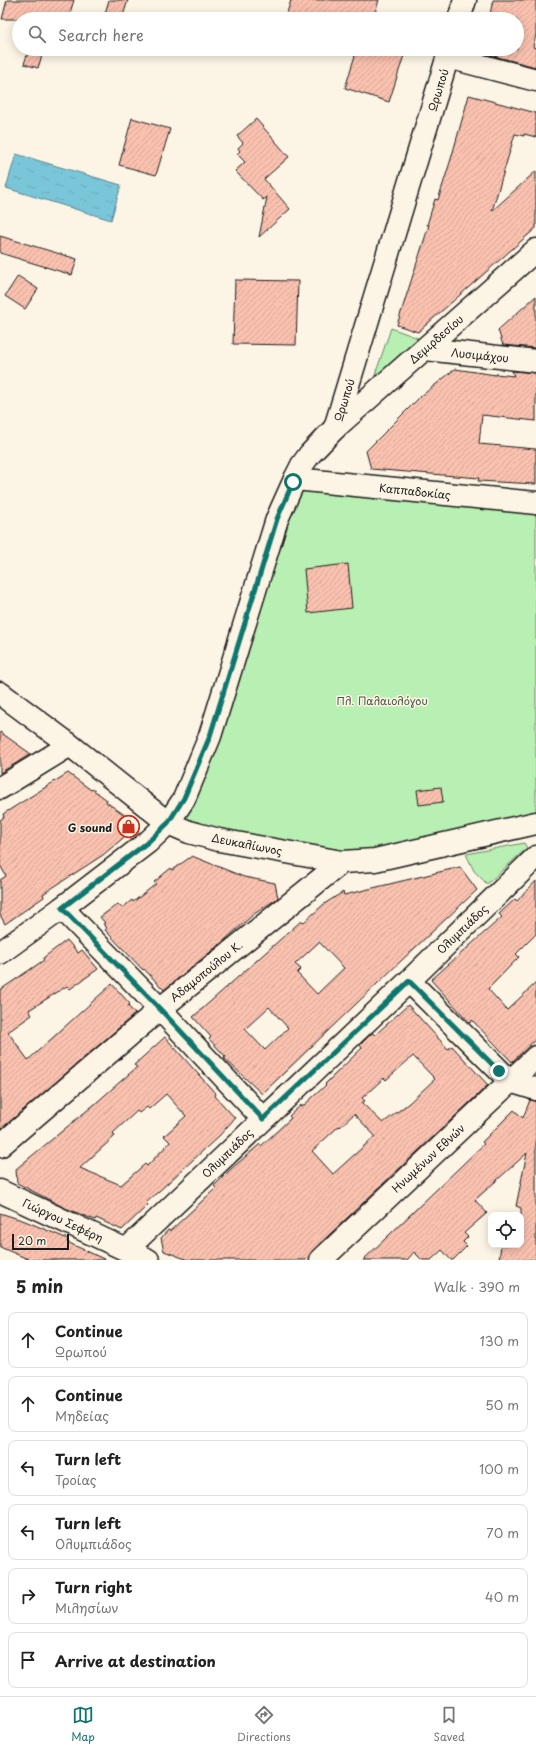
<!DOCTYPE html>
<meta charset="utf-8">
<style>
body{margin:0;font-family:"Playpen Sans",sans-serif;background:#f2f2f2;color:#222}
.controls{position:absolute;right:12px;bottom:12px;display:grid;overflow:hidden;border-radius:8px;box-shadow:0 2px 10px #0003}
.controls button{width:36px;height:36px;display:grid;place-items:center;padding:0;border:0;border-bottom:1px solid #e0e0e0;background:#fff;color:#222;font:20px sans-serif}
.scale{position:absolute;left:12px;bottom:10px;width:57px;box-sizing:border-box;padding-left:4px;border:2px solid #1c1c1c;border-top:0;font-size:11px;line-height:14px;white-space:nowrap;color:#1c1c1c;-webkit-text-stroke:3px #fcf5e5;paint-order:stroke}
.stop{position:absolute;width:12px;height:12px;margin:-9px;border:3px solid #0f766e;border-radius:50%;background:#fff}
.stop.end{background:#0f766e;border-color:#fff;box-shadow:0 1px 4px #0008}
.list{margin:0;padding:0;list-style:none}
h2{display:flex;justify-content:space-between;align-items:center;height:52px;margin:0;padding:0 16px;font-size:17px}
h2 small{font-size:13px;font-weight:400;color:#767676}
.list li{display:grid;grid-template-columns:26px 1fr auto;gap:12px;align-items:center;box-sizing:border-box;height:56px;margin:0 8px 8px;padding:0 8px;border:1px solid #e0e0e0;border-radius:8px}
.list b{display:block;font-size:15px;white-space:nowrap}
.list p{margin:0;font-size:13px;white-space:nowrap;color:#767676}
.list em{font-size:13px;font-style:normal;color:#767676}
.icon{flex:none;width:22px;height:22px;fill:none;stroke:currentColor;stroke-width:2;stroke-linecap:round;stroke-linejoin:round}
.map{position:relative;flex:none;width:536px;height:1260px;overflow:hidden}
.search{position:absolute;background:#fff;box-shadow:0 2px 10px #0003;left:12px;right:12px;top:12px;height:44px;display:flex;align-items:center;gap:10px;box-sizing:border-box;padding:0 14px;border-radius:22px;color:#767676;font-size:15px}
.sheet{height:436px;background:#fff}
nav{display:flex;justify-content:space-around;align-items:center;box-sizing:border-box;height:56px;border-top:1px solid #e0e0e0;background:#fff;font-size:11px;color:#767676}
nav a{display:grid;justify-items:center;gap:2px}
nav .on{color:#0f766e}
.map>svg:first-child{display:block}
</style>
<div class="map">
<svg width="536" height="1260" viewBox="0 0 536 1260">
<defs>
<pattern id="water-ripples" width="26" height="14" patternUnits="userSpaceOnUse"><rect width="26" height="14" fill="#7ac6d9"/><path d="M2 4q2-2 4 0t4 0M15 11q2-2 4 0t4 0" fill="none" stroke="#69aaba"/></pattern>
<pattern id="building-hatch" width="6" height="6" patternUnits="userSpaceOnUse"><rect width="6" height="6" fill="#fac1af"/><path d="M-1 1l2-2M0 6l6-6M5 7l2-2" fill="none" stroke="#d6a596"/></pattern>
</defs>
<rect width="100%" height="100%" fill="#fcf5e5"/>
<filter id="ink" filterUnits="userSpaceOnUse"><feTurbulence type="fractalNoise" baseFrequency=".025" numOctaves="2"/><feDisplacementMap in="SourceGraphic" scale="8" xChannelSelector="R" yChannelSelector="G"/><feConvolveMatrix kernelMatrix="1 2 1 2 8 2 1 2 1" color-interpolation-filters="sRGB"/></filter>
<g filter="url(#ink)">
<path fill="#b8efb2" stroke="#6a8667" d="M 391,328 L 418,338 L 374,378 Z
M 295,479 L 536,503 L 536,823 L 375,860 L 168,823 Z
M 524,843 L 527,848 L 487,884 L 474,871 L 466,854 Z"/>
<path fill="url(#water-ripples)" stroke="#54828d" d="M 16,154 L 121,185 L 111,220 L 6,188 Z"/>
<path fill="url(#building-hatch)" stroke="#1c1c1c" fill-rule="evenodd" d="M 7,0 L 74,0 L 68,19 L 2,19 Z
M 109,0 L 128,0 L 122,19 L 104,17 Z
M 291,0 L 379,0 L 373,19 L 285,19 Z
M 493,0 L 536,0 L 536,35 L 533,47 L 536,48 L 536,67 L 478,52 L 478,49 L 517,49 L 517,19 L 489,19 Z
M 29,49 L 44,49 L 38,68 L 24,64 Z
M 357,49 L 406,49 L 389,102 L 345,88 Z
M 469,95 L 536,113 L 536,137 L 524,134 L 524,136 L 515,134 L 492,211 L 536,171 L 536,228 L 418,332 L 397,325 L 429,225 L 427,225 L 435,199 L 438,200 L 451,159 Z
M 132,118 L 170,129 L 156,175 L 119,165 Z
M 256,119 L 289,157 L 264,179 L 290,209 L 259,237 L 267,197 L 263,200 L 235,171 L 245,162 L 237,154 L 240,151 L 238,148 L 243,143 L 237,136 Z
M 0,236 L 77,259 L 72,275 L 0,253 Z
M 18,276 L 38,289 L 25,309 L 5,296 Z
M 235,280 L 298,281 L 296,345 L 233,344 Z
M 536,296 L 536,348 L 503,345 L 498,330 Z
M 455,369 L 496,375 L 496,374 L 514,376 L 512,371 L 536,373 L 536,421 L 482,415 L 479,444 L 536,449 L 536,484 L 478,481 L 479,478 L 371,469 L 366,451 L 420,397 Z
M 348,564 L 352,608 L 308,613 L 304,569 Z
M 0,732 L 31,754 L 0,773 Z
M 68,773 L 91,790 L 92,789 L 107,800 L 106,802 L 129,818 L 129,833 L 103,855 L 46,892 L 43,894 L 44,897 L 5,924 L 0,915 L 0,880 L 6,876 L 0,865 L 0,820 L 4,817 L 3,814 Z
M 441,787 L 443,802 L 419,805 L 417,790 Z
M 192,856 L 244,877 L 275,883 L 278,898 L 254,914 L 226,939 L 164,990 L 144,969 L 143,970 L 105,930 L 107,928 L 103,924 L 105,923 L 100,917 L 118,904 L 122,908 L 132,900 L 133,902 L 156,884 L 154,882 L 171,868 L 172,870 Z
M 460,867 L 477,890 L 402,960 L 262,1094 L 224,1058 L 226,1057 L 209,1039 L 211,1037 L 193,1017 L 301,921 L 303,923 L 324,904 L 343,892 L 344,895 ZM 319,942 L 344,968 L 317,994 L 297,973 L 301,969 L 295,964 ZM 269,1007 L 288,1028 L 265,1050 L 245,1029 Z
M 536,881 L 536,934 L 516,954 L 519,957 L 488,989 L 507,1010 L 536,983 L 536,1039 L 512,1062 L 472,1020 L 470,1023 L 431,980 L 502,917 L 499,914 L 515,899 L 517,901 Z
M 67,940 L 78,953 L 82,950 L 98,969 L 70,989 L 67,986 L 29,1010 L 32,1015 L 8,1032 L 28,1060 L 112,984 L 130,1004 L 128,1006 L 135,1014 L 0,1130 L 0,990 L 44,960 L 43,958 Z
M 408,1005 L 448,1049 L 452,1046 L 488,1085 L 312,1251 L 306,1260 L 188,1260 L 164,1251 L 161,1238 L 168,1230 L 170,1231 L 216,1188 L 214,1186 L 230,1170 L 260,1144 L 261,1146 L 291,1118 L 289,1116 L 301,1105 L 302,1107 L 326,1085 L 325,1084 L 362,1048 L 360,1045 L 372,1033 L 375,1035 ZM 413,1056 L 435,1079 L 409,1103 L 383,1123 L 362,1103 L 365,1101 L 362,1098 L 384,1078 L 386,1080 ZM 354,1114 L 375,1136 L 333,1174 L 312,1151 L 339,1126 L 340,1127 Z
M 165,1037 L 216,1094 L 215,1096 L 235,1118 L 219,1136 L 146,1203 L 148,1205 L 122,1230 L 96,1218 L 95,1220 L 65,1208 L 17,1183 L 16,1169 L 96,1103 L 137,1067 L 134,1065 ZM 166,1094 L 186,1116 L 164,1136 L 170,1142 L 147,1166 L 145,1164 L 121,1185 L 80,1168 L 115,1136 L 113,1133 L 137,1111 L 139,1113 L 147,1107 L 149,1109 Z
M 530,1100 L 536,1101 L 536,1260 L 499,1260 L 501,1245 L 521,1245 L 521,1208 L 516,1206 L 527,1153 L 475,1200 L 487,1213 L 464,1233 L 468,1237 L 463,1242 L 467,1246 L 453,1260 L 451,1260 L 442,1250 L 431,1260 L 422,1260 L 414,1252 L 407,1260 L 363,1260 L 484,1144 L 482,1142 L 514,1110 L 523,1118 Z
M 0,1213 L 25,1221 L 68,1239 L 67,1242 L 106,1260 L 30,1260 L 0,1247 Z"/>
<g fill="none" stroke-linecap="round" stroke-linejoin="round">
<defs>
<path id="street" d="M 459,19 L 465,0
M 448,57 L 536,80
M 425,349 L 536,361
M 335,428 L 450,49
M 295,479 L 536,503
M 0,693 L 70,745 L 168,823 L 189,832 L 219,840 L 342,862 L 375,860 L 536,823
M 0,788 L 70,745
M 62,908 L 160,1009 L 263,1119
M 409,981 L 510,1081 L 536,1089
M 0,1146 L 160,1009 L 342,862
M 0,1191 L 148,1260
M 126,1250 L 409,981 L 536,857
M 321,1260 L 536,1057"/>
<path id="secondary" d="M 0,953 L 62,908 L 148,842 L 168,823 L 184,799 L 210,736 L 277,519 L 295,479 L 302,465 L 310,454 L 335,428 L 536,250"/>
</defs>
<use href="#street" stroke="#1c1c1c" stroke-width="25"/>
<use href="#secondary" stroke="#1c1c1c" stroke-width="25"/>
<use href="#street" stroke="#fcf5e5" stroke-width="22"/>
<use href="#secondary" stroke="#fcf5e5" stroke-width="22"/>
</g>
</g>
<g fill="none" stroke-linecap="round" stroke-linejoin="round" filter="url(#ink)">
<path stroke="#0f766e" stroke-width="5" d="M 293,482 L 277,519 L 210,736 L 184,798 L 168,823 L 148,842 L 62,908 L 160,1009 L 263,1119 L 409,981 L 499,1071"/>
</g>
<defs>
<symbol id="shop-ring" viewBox="-11 -11 22 22"><circle r="9.5" fill="#fcf5e5" stroke="#c8321e" stroke-width="1.5"/><path d="M-5-2.5h2.3a2.7 3.5 0 0 1 5.4 0H5L5.5 6h-11ZM-1.5-2.5h3a1.5 2.3 0 0 0-3 0Z" fill="#c8321e"/></symbol>
</defs>
<g fill-rule="evenodd">
<use href="#shop-ring" x="116" y="814" width="25" height="25"/>
</g>
<g text-anchor="middle" dominant-baseline="central" stroke-width="3" stroke-linejoin="round" paint-order="stroke">
<g font-size="11" fill="#1c1c1c" stroke="#fcf5e5">
<text transform="translate(438 90) rotate(-73)">Ωρωπού</text>
<text transform="translate(436 339) rotate(-41)">Δεμιρδεσίου</text>
<text transform="translate(480 355) rotate(6)">Λυσιμάχου</text>
<text transform="translate(344 400) rotate(-73)">Ωρωπού</text>
<text transform="translate(415 491) rotate(6)">Καππαδοκίας</text>
<text transform="translate(247 844) rotate(11)">Δευκαλίωνος</text>
<text transform="translate(462 929) rotate(-44)">Ολυμπιάδος</text>
<text transform="translate(206 971) rotate(-39)">Αδαμοπούλου Κ.</text>
<text transform="translate(227 1153) rotate(-44)">Ολυμπιάδος</text>
<text transform="translate(428 1158) rotate(-43)">Ηνωμένων Εθνών</text>
<text transform="translate(63 1220) rotate(25)">Γιώργου Σεφέρη</text>
</g>
<g font-size="11" fill="#4b5b49" stroke="#fcf5e5">
<text x="382" y="700">Πλ. Παλαιολόγου</text>
</g>
<g font-size="11" font-weight="bold" fill="#1c1c1c" stroke="#fcf5e5" text-anchor="end">
<text x="112" y="827">G sound</text>
</g>
</g>
</svg>
<div class="controls">
<button><svg class="icon" aria-label="locate" viewBox="0 0 24 24"><circle cx="12" cy="12" r="6"/><path d="M12 2v4M12 18v4M2 12h4M18 12h4"/></svg></button>
</div>
<div class="scale">20 m</div>
<div class="stop" style="left:293px;top:482px"></div>
<div class="stop end" style="left:499px;top:1071px"></div>
<div class="search"><svg class="icon" aria-label="search" viewBox="0 0 24 24"><circle cx="10" cy="10" r="6"/><path d="M15 15l6 6"/></svg>Search here</div>
</div>
<section class="sheet">
<h2>5 min<small>Walk · 390 m</small></h2>
<ul class="list">
<li><svg class="icon" aria-label="ahead" viewBox="0 0 24 24"><path d="M12 20V5M6 11l6-6 6 6"/></svg><div><b>Continue</b><p>Ωρωπού</p></div><em>130 m</em></li>
<li><svg class="icon" aria-label="ahead" viewBox="0 0 24 24"><path d="M12 20V5M6 11l6-6 6 6"/></svg><div><b>Continue</b><p>Μηδείας</p></div><em>50 m</em></li>
<li><svg class="icon" aria-label="left" viewBox="0 0 24 24"><path d="M17 20v-9H6M10 6l-5 5 5 5"/></svg><div><b>Turn left</b><p>Τροίας</p></div><em>100 m</em></li>
<li><svg class="icon" aria-label="left" viewBox="0 0 24 24"><path d="M17 20v-9H6M10 6l-5 5 5 5"/></svg><div><b>Turn left</b><p>Ολυμπιάδος</p></div><em>70 m</em></li>
<li><svg class="icon" aria-label="right" viewBox="0 0 24 24"><path d="M7 20v-9h11M14 6l5 5-5 5"/></svg><div><b>Turn right</b><p>Μιλησίων</p></div><em>40 m</em></li>
<li><svg class="icon" aria-label="arrive" viewBox="0 0 24 24"><path d="M6 21V4h12l-3 4 3 4H6"/></svg><div><b>Arrive at destination</b></div></li>
</ul>
</section>
<nav>
<a class="on"><svg class="icon" aria-label="map" viewBox="0 0 24 24"><path d="M3 6l6-2 6 2 6-2v14l-6 2-6-2-6 2zM9 4v14M15 6v14"/></svg>Map</a>
<a><svg class="icon" aria-label="directions" viewBox="0 0 24 24"><path d="M12 3l9 9-9 9-9-9zM9 14v-3h6M13 9l2 2-2 2"/></svg>Directions</a>
<a><svg class="icon" aria-label="saved" viewBox="0 0 24 24"><path d="M7 4h10v16l-5-4-5 4z"/></svg>Saved</a>
</nav>
